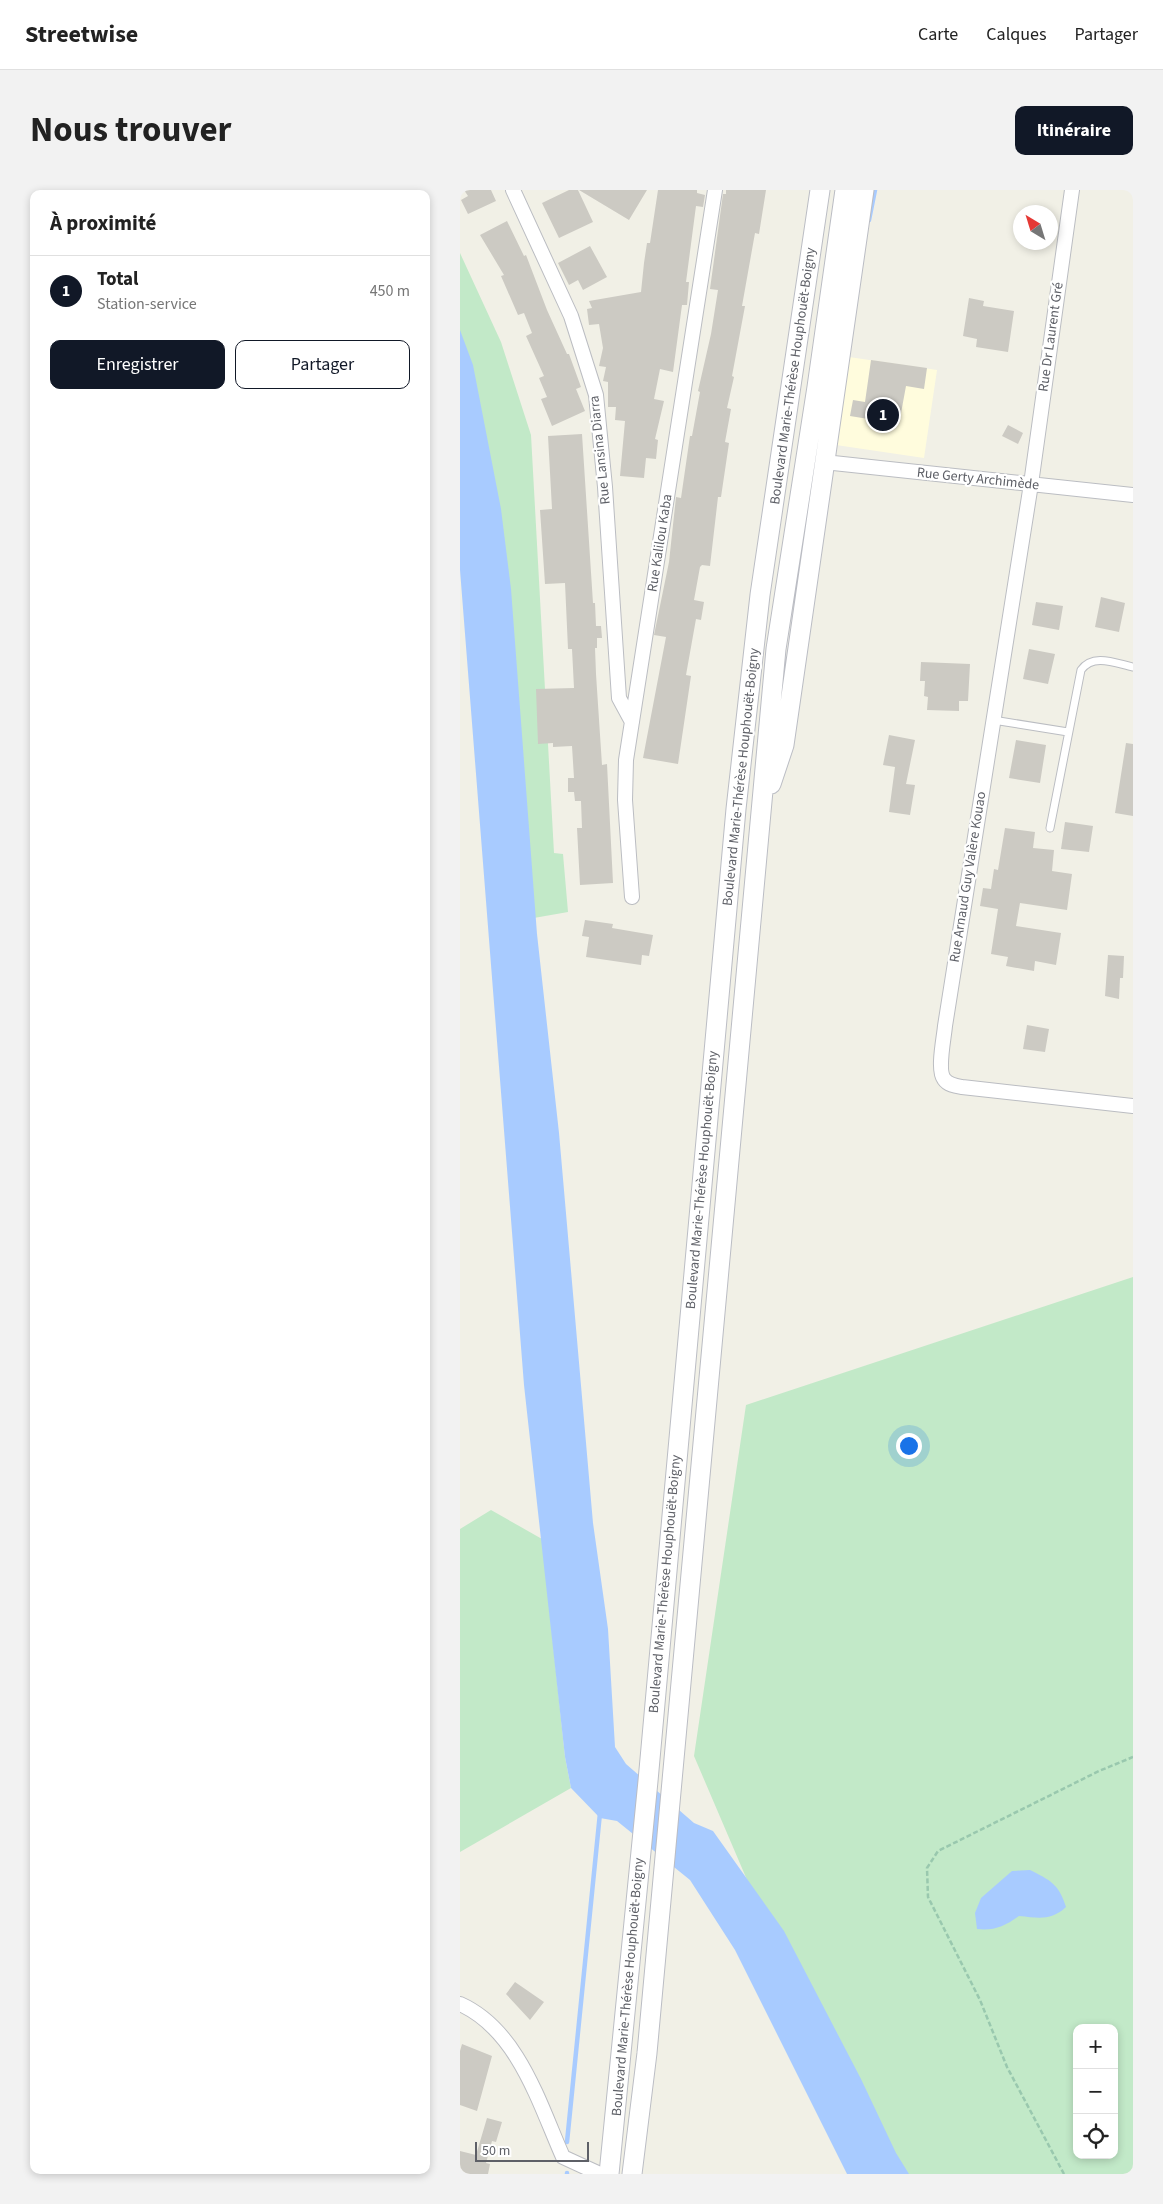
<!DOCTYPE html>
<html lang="fr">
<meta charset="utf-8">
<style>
body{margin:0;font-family:"Source Sans 3",sans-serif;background:#f2f2f2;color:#222}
.controls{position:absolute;right:15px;bottom:15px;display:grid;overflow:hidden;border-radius:10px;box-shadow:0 2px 8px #0003}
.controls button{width:45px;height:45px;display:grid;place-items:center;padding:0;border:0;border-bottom:1px solid #e0e0e0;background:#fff;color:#222;font:25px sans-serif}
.compass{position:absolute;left:553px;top:15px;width:45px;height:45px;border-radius:50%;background:#fff;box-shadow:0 2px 8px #0003;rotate:322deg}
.scale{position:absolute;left:15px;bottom:12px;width:114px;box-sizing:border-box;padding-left:5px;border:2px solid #5e6067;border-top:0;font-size:14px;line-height:18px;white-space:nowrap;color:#5e6067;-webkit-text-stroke:4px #fff;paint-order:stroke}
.you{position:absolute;left:448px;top:1255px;width:18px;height:18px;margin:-12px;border:4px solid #fff;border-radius:50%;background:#1a73e8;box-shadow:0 0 0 8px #1a73e833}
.badge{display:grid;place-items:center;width:32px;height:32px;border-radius:50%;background:#111827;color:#fff;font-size:16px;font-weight:700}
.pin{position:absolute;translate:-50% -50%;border:2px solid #fff;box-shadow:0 1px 5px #0006}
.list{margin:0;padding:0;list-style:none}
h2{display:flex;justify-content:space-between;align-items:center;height:65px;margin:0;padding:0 20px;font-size:21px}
h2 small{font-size:16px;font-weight:400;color:#767676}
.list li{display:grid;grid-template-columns:32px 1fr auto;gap:15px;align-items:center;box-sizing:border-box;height:70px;padding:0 20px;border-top:1px solid #e0e0e0}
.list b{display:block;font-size:19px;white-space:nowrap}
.list p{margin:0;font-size:16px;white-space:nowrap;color:#767676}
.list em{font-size:16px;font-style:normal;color:#767676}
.actions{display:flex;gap:10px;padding:15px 20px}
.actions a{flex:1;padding:11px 0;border:1px solid #111827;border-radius:10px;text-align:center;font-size:18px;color:#111827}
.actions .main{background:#111827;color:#fff}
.icon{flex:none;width:28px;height:28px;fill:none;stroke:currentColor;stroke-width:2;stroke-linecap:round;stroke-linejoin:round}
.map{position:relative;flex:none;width:673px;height:1984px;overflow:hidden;border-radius:10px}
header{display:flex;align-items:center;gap:30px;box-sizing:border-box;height:70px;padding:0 25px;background:#fff;border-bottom:1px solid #e0e0e0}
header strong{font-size:24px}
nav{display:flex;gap:28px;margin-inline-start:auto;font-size:18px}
.intro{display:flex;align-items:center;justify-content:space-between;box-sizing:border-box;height:120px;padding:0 30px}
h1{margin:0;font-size:35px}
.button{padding:12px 22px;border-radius:10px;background:#111827;color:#fff;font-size:18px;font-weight:700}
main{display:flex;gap:30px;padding:0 30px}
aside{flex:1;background:#fff;border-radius:10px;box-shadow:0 2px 8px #0003}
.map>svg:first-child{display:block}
</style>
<header>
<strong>Streetwise</strong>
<nav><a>Carte</a><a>Calques</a><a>Partager</a></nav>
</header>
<div class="intro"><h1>Nous trouver</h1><a class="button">Itinéraire</a></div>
<main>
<aside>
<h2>À proximité<small></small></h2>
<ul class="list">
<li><span class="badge">1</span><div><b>Total</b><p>Station-service</p></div><em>450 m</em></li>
</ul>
<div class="actions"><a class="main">Enregistrer</a><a>Partager</a></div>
</aside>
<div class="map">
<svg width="673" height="1984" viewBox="0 0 673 1984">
<rect width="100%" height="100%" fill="#f1f0e6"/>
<path fill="#fffcdd" d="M 389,167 L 477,180 L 464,268 L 376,255 Z"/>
<path fill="#c2e9c8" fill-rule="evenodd" d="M 0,63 L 41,152 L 71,245 L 94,663 L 103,664 L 108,722 L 51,732 L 0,243 Z
M 673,1087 L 673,1984 L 404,1984 L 356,1851 L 234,1566 L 286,1215 ZM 617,1838 L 654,1838 L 654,1965 L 617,1965 Z
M 31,1320 L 82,1349 L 105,1567 L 111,1598 L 0,1662 L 0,1339 Z"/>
<path fill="#a8cbff" d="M 0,140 L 13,175 L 41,319 L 51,399 L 77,744 L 99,943 L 133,1333 L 148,1439 L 155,1557 L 166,1574 L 234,1633 L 253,1641 L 324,1741 L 401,1889 L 436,1963 L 449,1984 L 387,1984 L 275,1760 L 230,1690 L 157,1631 L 140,1628 L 111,1598 L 105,1567 L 64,1195 L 0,380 Z
M 570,1680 C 590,1690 599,1694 606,1717 C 591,1731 579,1728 559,1726 C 545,1736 534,1741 517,1739 L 515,1723 L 521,1708 L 552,1681 Z"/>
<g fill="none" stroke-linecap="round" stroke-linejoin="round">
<path stroke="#a8cbff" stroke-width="4.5" d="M 409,30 L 415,0
M 107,1952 L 140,1623
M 107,1984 L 107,1983"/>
</g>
<path fill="#cccac3" d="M 4,0 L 31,0 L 36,11 L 8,24 L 1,10 L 8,6 Z
M 109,0 L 118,0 L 133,32 L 99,48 L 82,13 Z
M 119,0 L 187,0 L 169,30 Z
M 198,0 L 237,0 L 237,3 L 245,5 L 243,17 L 236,16 L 226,92 L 229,92 L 227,115 L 222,115 L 213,182 L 200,179 L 194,209 L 204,211 L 195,249 L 198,250 L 196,269 L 186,268 L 184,288 L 160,286 L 165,231 L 155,230 L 156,217 L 148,217 L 148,192 L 143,191 L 146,177 L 139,176 L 143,158 L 139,134 L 129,135 L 127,119 L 132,118 L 129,111 L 181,102 L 184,73 L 187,53 L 190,53 Z
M 266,0 L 306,0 L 299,44 L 295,43 L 282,116 L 285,116 L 272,186 L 274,187 L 267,218 L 271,219 L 265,252 L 269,253 L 261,307 L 258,307 L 250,376 L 242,375 L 240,377 L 234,410 L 244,412 L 241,430 L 236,429 L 226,485 L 231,486 L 218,574 L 183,568 L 206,447 L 194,445 L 209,372 L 216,307 L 221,308 L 230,246 L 232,246 L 240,202 L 238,201 L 251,144 L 258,100 L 250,99 L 263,4 L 266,4 Z
M 47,31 L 64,66 L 66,65 L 87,120 L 107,164 L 109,164 L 121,197 L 116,199 L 125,221 L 92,236 L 81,209 L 87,207 L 79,188 L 84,186 L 66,146 L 72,143 L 64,123 L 58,125 L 41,86 L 44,85 L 20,45 Z
M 130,56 L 147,87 L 123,100 L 118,90 L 109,95 L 98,73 Z
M 509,108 L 524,111 L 523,116 L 554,121 L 548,162 L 516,157 L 517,149 L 503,146 Z
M 411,170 L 467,178 L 464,199 L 446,196 L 439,234 L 390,226 L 393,210 L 405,212 Z
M 548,235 L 563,243 L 558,254 L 542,246 Z
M 122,244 L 133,413 L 135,413 L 136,436 L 141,436 L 142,448 L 137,448 L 137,458 L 135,458 L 136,484 L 142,575 L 147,574 L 153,693 L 120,695 L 117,638 L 122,638 L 121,611 L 115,611 L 114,602 L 108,602 L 108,588 L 114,588 L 112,556 L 93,557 L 93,553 L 78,554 L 76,499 L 114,498 L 112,459 L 108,459 L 105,393 L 85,394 L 80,320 L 92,319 L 88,246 Z
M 641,407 L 665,413 L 659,442 L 635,437 Z
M 576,412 L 603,416 L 599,440 L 572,435 Z
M 569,459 L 595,464 L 588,494 L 563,489 Z
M 461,472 L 510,474 L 508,511 L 499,511 L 499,521 L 467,520 L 468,507 L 464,506 L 465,491 L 460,491 Z
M 429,545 L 455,550 L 446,594 L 455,595 L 450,625 L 429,622 L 435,577 L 423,575 Z
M 556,550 L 586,555 L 580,593 L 549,588 Z
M 666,553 L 673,554 L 673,626 L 655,623 Z
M 605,632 L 633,636 L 629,662 L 601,659 Z
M 545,638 L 575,642 L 573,658 L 594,660 L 592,681 L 612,684 L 607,720 L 560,713 L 556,736 L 601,743 L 596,775 L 575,771 L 574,781 L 546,776 L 548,767 L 531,764 L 538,719 L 520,716 L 523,698 L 531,699 L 534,679 L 538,680 Z
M 125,730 L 153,734 L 152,738 L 193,745 L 189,766 L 182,765 L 181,775 L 126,767 L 129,747 L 122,746 Z
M 648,765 L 664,766 L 663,788 L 660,788 L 659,809 L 645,806 Z
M 567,835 L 589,839 L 585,862 L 563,859 Z
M 55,1792 L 84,1812 L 70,1830 L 46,1804 Z
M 2,1854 L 32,1866 L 17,1921 L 0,1915 L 0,1861 Z
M 27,1928 L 42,1932 L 36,1952 L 32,1951 L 26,1973 L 30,1974 L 28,1984 L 0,1984 L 0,1961 L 16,1965 Z"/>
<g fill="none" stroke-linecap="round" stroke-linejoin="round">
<defs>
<path id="service" d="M 533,530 L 608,542
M 590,638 L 621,480 C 633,463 655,473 673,477"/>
<path id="minor" d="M 53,0 L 111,126 L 136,205 L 145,297 L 159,508 L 172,532
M 612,0 L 571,294 L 485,836 C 484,848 477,880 484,889 C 488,895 496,896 502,897 L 673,916
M 364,272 L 673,305
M 172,707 L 165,610 L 166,570 L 255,0
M 0,1814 C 58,1840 79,1913 103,1967 L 140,1984"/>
<path id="secondary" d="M 311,594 L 324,555 L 404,0
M 149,1984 L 188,1591 L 276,619 L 300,405 L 360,0
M 172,1984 L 187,1863 L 316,459 L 357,197 L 385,0"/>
</defs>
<use href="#service" stroke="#bbbdc2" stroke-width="9"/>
<use href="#minor" stroke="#bbbdc2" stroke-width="16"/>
<use href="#secondary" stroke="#bbbdc4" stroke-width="21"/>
<path stroke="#99c8ae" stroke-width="2.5" stroke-dasharray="5 2.5" stroke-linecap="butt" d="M 604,1984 L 547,1877 L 520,1810 L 468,1707 L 467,1678 L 478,1661 L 639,1581 L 673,1567"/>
<use href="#service" stroke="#fff" stroke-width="7"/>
<use href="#minor" stroke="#fff" stroke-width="14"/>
<use href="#secondary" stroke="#fff" stroke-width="19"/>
</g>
<g text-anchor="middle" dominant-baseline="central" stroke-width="4.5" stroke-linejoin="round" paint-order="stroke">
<g font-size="14" fill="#5e6067" stroke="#fff">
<text transform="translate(591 147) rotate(-82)">Rue Dr Laurent Gré</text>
<text transform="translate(333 186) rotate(-82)">Boulevard Marie-Thérèse Houphouët-Boigny</text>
<text transform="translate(140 260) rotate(-96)">Rue Lansina Diarra</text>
<text transform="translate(518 289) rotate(6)">Rue Gerty Archimède</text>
<text transform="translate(200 353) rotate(-81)">Rue Kalilou Kaba</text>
<text transform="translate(281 587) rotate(-84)">Boulevard Marie-Thérèse Houphouët-Boigny</text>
<text transform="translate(508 687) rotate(-81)">Rue Arnaud Guy Valère Kouao</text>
<text transform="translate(242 990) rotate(-85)">Boulevard Marie-Thérèse Houphouët-Boigny</text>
<text transform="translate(205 1394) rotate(-85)">Boulevard Marie-Thérèse Houphouët-Boigny</text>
<text transform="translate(168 1797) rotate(-85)">Boulevard Marie-Thérèse Houphouët-Boigny</text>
</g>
</g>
</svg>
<div class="controls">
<button>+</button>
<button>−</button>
<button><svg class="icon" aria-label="locate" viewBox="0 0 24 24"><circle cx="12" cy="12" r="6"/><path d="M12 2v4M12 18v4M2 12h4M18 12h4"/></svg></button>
</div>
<svg class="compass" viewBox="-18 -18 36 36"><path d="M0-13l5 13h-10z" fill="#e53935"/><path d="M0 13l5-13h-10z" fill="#767676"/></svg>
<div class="scale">50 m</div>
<div class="you"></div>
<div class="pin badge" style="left:423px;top:225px">1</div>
</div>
</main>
